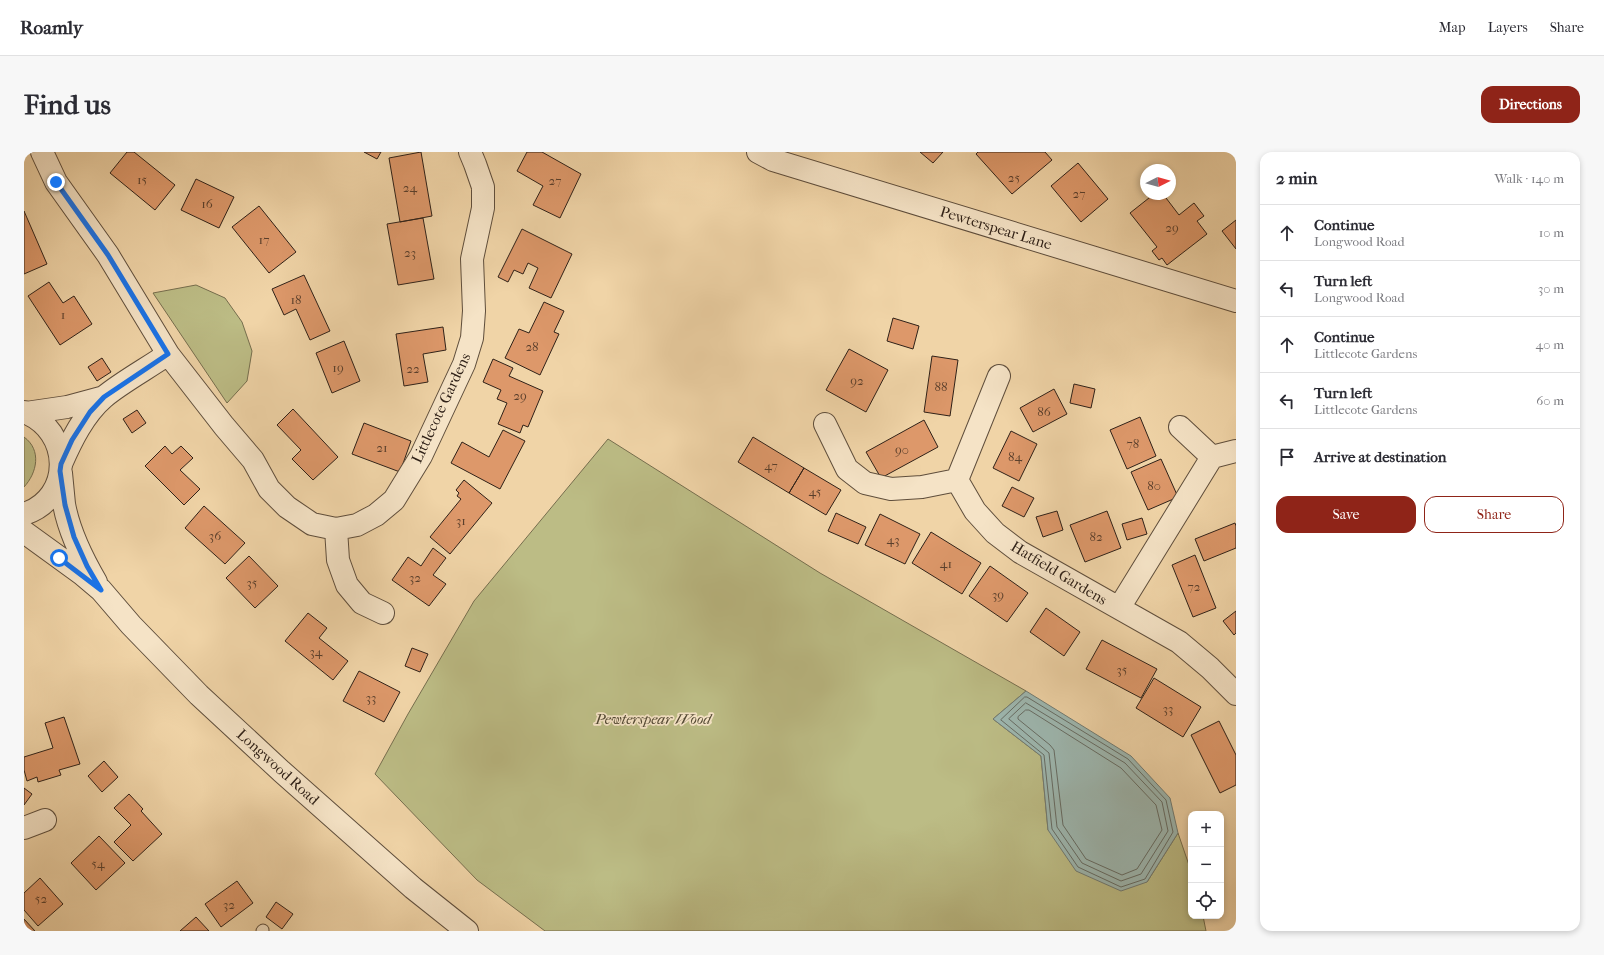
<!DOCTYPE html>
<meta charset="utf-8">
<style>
body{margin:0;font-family:"IM FELL French Canon",serif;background:#f7f7f7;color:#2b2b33}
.controls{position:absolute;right:12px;bottom:12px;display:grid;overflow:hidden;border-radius:8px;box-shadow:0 2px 6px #0003}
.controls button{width:36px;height:36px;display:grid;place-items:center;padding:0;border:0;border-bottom:1px solid #e1e1e2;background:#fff;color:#2b2b33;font:20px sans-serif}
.compass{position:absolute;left:1116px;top:12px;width:36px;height:36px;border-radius:50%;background:#fff;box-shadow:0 2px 6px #0003;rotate:84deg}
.stop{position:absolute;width:12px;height:12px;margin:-9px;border:3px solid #1a73e8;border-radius:50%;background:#fff}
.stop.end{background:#1a73e8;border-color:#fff;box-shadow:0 1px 4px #0008}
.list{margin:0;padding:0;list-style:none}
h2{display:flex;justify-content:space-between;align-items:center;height:52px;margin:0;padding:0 16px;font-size:17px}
h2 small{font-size:13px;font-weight:400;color:#7c7c81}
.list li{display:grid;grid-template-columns:26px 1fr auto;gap:12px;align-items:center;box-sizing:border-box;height:56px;padding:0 16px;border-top:1px solid #e1e1e2}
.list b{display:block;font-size:15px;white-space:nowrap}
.list p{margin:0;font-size:13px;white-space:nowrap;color:#7c7c81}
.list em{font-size:13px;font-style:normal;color:#7c7c81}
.actions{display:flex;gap:8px;padding:12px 16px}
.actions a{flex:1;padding:9px 0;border:1px solid #8f2418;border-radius:12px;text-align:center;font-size:14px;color:#8f2418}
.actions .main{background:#8f2418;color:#fff}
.icon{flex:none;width:22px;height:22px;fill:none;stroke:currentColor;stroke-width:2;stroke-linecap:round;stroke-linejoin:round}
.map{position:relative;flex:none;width:1212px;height:779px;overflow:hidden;border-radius:12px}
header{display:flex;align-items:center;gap:24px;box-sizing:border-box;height:56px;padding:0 20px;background:#fff;border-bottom:1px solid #e1e1e2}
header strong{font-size:19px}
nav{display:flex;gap:22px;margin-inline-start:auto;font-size:14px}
.intro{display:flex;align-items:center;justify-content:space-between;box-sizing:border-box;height:96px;padding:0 24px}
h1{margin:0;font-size:28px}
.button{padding:10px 18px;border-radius:12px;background:#8f2418;color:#fff;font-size:14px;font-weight:700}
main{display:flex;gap:24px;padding:0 24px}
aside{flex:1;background:#fff;border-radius:12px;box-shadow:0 2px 6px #0003}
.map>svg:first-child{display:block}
</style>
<header>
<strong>Roamly</strong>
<nav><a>Map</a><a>Layers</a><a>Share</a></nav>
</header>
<div class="intro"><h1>Find us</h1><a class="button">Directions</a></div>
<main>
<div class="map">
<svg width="1212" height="779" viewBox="0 0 1212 779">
<rect width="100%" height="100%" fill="#f0d4a7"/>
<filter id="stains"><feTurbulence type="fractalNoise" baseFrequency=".005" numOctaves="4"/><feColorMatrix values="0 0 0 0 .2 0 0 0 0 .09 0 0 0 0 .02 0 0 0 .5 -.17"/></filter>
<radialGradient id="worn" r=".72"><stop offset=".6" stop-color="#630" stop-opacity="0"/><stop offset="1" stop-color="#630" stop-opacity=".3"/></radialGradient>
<path fill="#bcbc85" stroke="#766e4e" d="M 172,133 L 201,146 L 218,170 L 228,199 L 223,229 L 203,251 L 129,141 Z
M 0,285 C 18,298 13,321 0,335 Z
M 584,287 L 796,421 L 1002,539 L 969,567 L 1017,604 L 1024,678 L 1123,730 L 1154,681 L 1167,719 L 1167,764 L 1179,764 L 1182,779 L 521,779 L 453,728 L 351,622 L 384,562 L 450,449 Z"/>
<path fill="#9db7b0" stroke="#717b73" d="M 1002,539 L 1107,604 L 1146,646 L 1154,681 L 1123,730 L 1097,739 L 1052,719 L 1024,678 L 1017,604 L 969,567 Z"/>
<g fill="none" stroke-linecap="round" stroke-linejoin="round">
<path stroke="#666c64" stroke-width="1" d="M 1001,545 L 1003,545 L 1104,607 L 1142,648 L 1149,680 L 1121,727 L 1097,735 L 1054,715 L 1028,677 L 1020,603 L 977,568 Z
M 1002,551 L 1101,611 L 1138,650 L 1144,679 L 1117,722 L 1097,729 L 1058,711 L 1033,675 L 1025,601 L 985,567 Z
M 1002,558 L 1005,558 L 1097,616 L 1132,653 L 1138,678 L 1113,717 L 1098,723 L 1062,707 L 1039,673 L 1030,598 L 1026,593 L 994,567 L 994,565 Z"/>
</g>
<path fill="#dd986a" stroke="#2f2118" d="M 103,0 L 110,0 L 151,33 L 131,58 L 86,21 Z
M 340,0 L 357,0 L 353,7 Z
M 397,0 L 408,64 L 376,70 L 365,6 Z
M 503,0 L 518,0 L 557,22 L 536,66 L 509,53 L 519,34 L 493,19 Z
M 896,0 L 919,0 L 909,11 Z
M 954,0 L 1021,0 L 1028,8 L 988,42 L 952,2 Z
M 1054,11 L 1084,47 L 1057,70 L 1027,34 Z
M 172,27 L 210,45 L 195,76 L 157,58 Z
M 1130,42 L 1139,42 L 1155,63 L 1170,51 L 1180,64 L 1173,69 L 1183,82 L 1143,113 L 1138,106 L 1135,108 L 1128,99 L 1133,95 L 1106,61 Z
M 235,54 L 272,100 L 245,121 L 208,75 Z
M 0,59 L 23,112 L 0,122 Z
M 399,66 L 410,127 L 374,133 L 363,72 Z
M 1212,68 L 1212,97 L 1198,79 Z
M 498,77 L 548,102 L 527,146 L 505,136 L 514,116 L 504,111 L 499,122 L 490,118 L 484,130 L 474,125 Z
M 280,123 L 306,179 L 286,188 L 272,157 L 260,163 L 248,137 Z
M 25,130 L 39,151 L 50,144 L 68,172 L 36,193 L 4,144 Z
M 520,150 L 540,159 L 530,180 L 535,182 L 516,223 L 481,206 L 495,177 L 505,181 Z
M 869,166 L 895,174 L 889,197 L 863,189 Z
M 419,175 L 422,198 L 399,202 L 404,230 L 380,234 L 372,182 Z
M 320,189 L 336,229 L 308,241 L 292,201 Z
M 825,197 L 864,218 L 842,260 L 802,238 Z
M 908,204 L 934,208 L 926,264 L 900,260 Z
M 78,206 L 87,220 L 73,229 L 64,215 Z
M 469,207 L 489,216 L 485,224 L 519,239 L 504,275 L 499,273 L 496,281 L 474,272 L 483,251 L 473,247 L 477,238 L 459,230 Z
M 1050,232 L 1071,237 L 1067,256 L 1046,251 Z
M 1030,237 L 1043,262 L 1009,280 L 996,256 Z
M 269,257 L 314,305 L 289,328 L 268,307 L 277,298 L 253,273 Z
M 113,258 L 122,271 L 108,281 L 99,267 Z
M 1116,265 L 1132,304 L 1103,317 L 1086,278 Z
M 900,268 L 914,295 L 857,326 L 842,300 Z
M 340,271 L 387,289 L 376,320 L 328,302 Z
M 479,278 L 501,289 L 476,337 L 427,311 L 438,290 L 465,305 Z
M 987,279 L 1013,292 L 995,329 L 969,316 Z
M 729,285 L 780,316 L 765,341 L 714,310 Z
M 141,294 L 148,302 L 157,294 L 169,306 L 156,318 L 176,337 L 160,353 L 121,314 Z
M 1137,307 L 1154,345 L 1124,358 L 1107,320 Z
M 780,316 L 817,338 L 802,363 L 765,341 Z
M 440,328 L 468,351 L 426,402 L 406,385 L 437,347 L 433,344 L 435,341 L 432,338 Z
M 988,335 L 1010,346 L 1000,365 L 978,354 Z
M 180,354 L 221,391 L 201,412 L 161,376 Z
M 1033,359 L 1039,378 L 1019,385 L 1012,365 Z
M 1083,359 L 1097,396 L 1061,410 L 1046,373 Z
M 812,361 L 842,375 L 834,392 L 804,379 Z
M 856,362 L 896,382 L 881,412 L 841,393 Z
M 1118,366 L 1123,382 L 1103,388 L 1098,372 Z
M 1211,371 L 1212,374 L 1212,396 L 1180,409 L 1171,387 Z
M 907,380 L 957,411 L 938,442 L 888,411 Z
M 409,396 L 422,406 L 409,423 L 422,432 L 405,454 L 368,428 L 384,405 L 397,414 Z
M 1171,403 L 1192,456 L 1169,465 L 1148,413 Z
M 225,404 L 254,434 L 231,456 L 202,426 Z
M 966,414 L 1004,441 L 983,470 L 945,444 Z
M 1022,456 L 1056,480 L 1040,504 L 1006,480 Z
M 1212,459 L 1212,481 L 1210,483 L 1199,469 Z
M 284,461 L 303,476 L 295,486 L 324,509 L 309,528 L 261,489 Z
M 1078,488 L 1133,517 L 1117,546 L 1062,517 Z
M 388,496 L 404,502 L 396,520 L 381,514 Z
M 335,519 L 376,540 L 360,570 L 319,549 Z
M 1130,526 L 1177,555 L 1159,585 L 1112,556 Z
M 40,565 L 56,612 L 35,618 L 37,623 L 14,630 L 13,625 L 3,629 L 0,618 L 0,605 L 29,596 L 21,571 Z
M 1195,569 L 1212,603 L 1212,633 L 1196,641 L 1167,583 Z
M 80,609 L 94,625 L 78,640 L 64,624 Z
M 0,636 L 8,642 L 0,653 Z
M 105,642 L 119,657 L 117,659 L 138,682 L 109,709 L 90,690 L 107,673 L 90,656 Z
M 75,684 L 101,711 L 72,738 L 47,711 Z
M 16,726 L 39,752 L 14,774 L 0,758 L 0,741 Z
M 213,729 L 229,751 L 197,775 L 181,752 Z
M 252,750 L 269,762 L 258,777 L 242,765 Z
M 172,765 L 185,779 L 156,779 Z
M 0,767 L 11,779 L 0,779 Z"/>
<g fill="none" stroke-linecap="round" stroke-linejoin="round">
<defs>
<path id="service" d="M 238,779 L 239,778"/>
<path id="minor" d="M 18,0 L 32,30 L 84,103 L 144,202
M 734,0 L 749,8 L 1212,149
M 2,261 L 43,255 L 80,245
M 801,272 L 823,317 L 841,331 L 867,337 L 898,335 L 933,328 L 951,359 L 971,381 L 996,400 L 1155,490 L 1186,516 L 1212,542
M 1156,275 L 1188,305 L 1212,299
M 37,312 C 47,289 60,262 80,245 C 98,230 124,216 144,202 L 200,274 L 229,308 L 245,337 L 263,355 L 288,372 L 312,377 L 333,373 L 352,363 L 370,348 L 397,304 L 440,212 L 448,186 L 450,159 L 448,107 L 459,56 L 459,35 L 451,12 L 446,0
M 933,328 L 975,224
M 312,377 L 314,408 L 323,433 L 338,451 L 359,461
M 1095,456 L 1188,305
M 0,676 L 21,668"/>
<path id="tertiary" d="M 0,260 C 48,278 50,346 0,362
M 37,321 C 38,332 39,342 40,352 C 45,380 58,406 72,430
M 0,380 L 58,422 L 77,438 L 107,473 L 175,543 L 257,619 L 389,736 L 443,779"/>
</defs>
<use href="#service" stroke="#5f4e3c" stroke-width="13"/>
<use href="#minor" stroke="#5f4e3c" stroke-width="24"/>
<use href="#tertiary" stroke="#5f4e3c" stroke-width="24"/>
<use href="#service" stroke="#f5e3c6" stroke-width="11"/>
<use href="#minor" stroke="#f5e3c6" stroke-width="22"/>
<use href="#tertiary" stroke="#f5e3c6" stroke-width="22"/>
</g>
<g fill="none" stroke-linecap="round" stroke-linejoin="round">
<path stroke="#1a73e8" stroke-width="5" d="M 32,30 L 84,103 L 144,202 L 80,245 L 66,260 L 48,288 L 37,312 L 36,319 L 41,353 L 50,385 L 63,414 L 77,438 L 35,406"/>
</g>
<g text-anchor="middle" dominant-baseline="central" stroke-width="3.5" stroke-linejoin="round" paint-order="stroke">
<g font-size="13" fill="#5a3f2c">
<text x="990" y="25">25</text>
<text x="118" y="27">15</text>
<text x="531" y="28">27</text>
<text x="386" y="35">24</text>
<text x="1055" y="41">27</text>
<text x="183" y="51">16</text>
<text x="1148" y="75">29</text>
<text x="240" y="87">17</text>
<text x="386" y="100">23</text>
<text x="272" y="147">18</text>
<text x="39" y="162">1</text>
<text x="508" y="194">28</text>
<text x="314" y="215">19</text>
<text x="389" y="216">22</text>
<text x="833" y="228">92</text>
<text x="917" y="234">88</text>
<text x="496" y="243">29</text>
<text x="1020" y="259">86</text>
<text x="1109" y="291">78</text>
<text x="358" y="295">21</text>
<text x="878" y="297">90</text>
<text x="991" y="304">84</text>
<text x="747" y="313">47</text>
<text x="1130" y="333">80</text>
<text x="791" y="339">45</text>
<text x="437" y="368">31</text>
<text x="191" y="383">36</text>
<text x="1072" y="384">82</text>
<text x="869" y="387">43</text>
<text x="922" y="411">41</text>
<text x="391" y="425">32</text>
<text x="228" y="430">35</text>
<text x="1170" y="434">72</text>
<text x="974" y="442">39</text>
<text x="292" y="499">34</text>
<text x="1098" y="517">35</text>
<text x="347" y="545">33</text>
<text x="1144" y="556">33</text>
<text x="74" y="711">54</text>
<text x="17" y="746">52</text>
<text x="205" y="752">32</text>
</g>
<g font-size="15" fill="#2f2118" stroke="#f5e3c6">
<text transform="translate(972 76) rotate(17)">Pewterspear Lane</text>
<text transform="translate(417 256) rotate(-65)">Littlecote Gardens</text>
<text transform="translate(1035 421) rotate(31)">Hatfield Gardens</text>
<text transform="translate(254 615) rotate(42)">Longwood Road</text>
</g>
<g font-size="15" font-style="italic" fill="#524833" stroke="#f5e3c6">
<text x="629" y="567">Pewterspear Wood</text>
</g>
</g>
<rect width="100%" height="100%" filter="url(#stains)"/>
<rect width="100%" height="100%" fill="url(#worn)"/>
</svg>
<div class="controls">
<button>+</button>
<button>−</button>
<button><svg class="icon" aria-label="locate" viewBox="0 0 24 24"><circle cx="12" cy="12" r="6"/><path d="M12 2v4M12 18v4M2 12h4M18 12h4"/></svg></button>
</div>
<svg class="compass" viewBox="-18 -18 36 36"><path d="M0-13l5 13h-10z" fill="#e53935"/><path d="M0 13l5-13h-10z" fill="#7c7c81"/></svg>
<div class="stop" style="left:35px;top:406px"></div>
<div class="stop end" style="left:32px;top:30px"></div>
</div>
<aside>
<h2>2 min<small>Walk · 140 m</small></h2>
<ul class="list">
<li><svg class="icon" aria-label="ahead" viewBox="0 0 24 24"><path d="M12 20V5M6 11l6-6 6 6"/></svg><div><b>Continue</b><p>Longwood Road</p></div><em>10 m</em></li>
<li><svg class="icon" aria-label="left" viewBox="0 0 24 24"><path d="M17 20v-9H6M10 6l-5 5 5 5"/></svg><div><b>Turn left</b><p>Longwood Road</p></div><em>30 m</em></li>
<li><svg class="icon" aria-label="ahead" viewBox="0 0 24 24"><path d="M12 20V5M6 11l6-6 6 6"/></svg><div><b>Continue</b><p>Littlecote Gardens</p></div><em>40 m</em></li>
<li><svg class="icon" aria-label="left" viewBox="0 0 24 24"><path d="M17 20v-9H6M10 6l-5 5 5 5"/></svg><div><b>Turn left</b><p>Littlecote Gardens</p></div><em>60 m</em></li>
<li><svg class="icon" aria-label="arrive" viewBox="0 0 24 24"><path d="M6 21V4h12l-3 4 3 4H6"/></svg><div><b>Arrive at destination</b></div></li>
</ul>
<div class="actions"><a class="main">Save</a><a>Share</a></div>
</aside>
</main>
